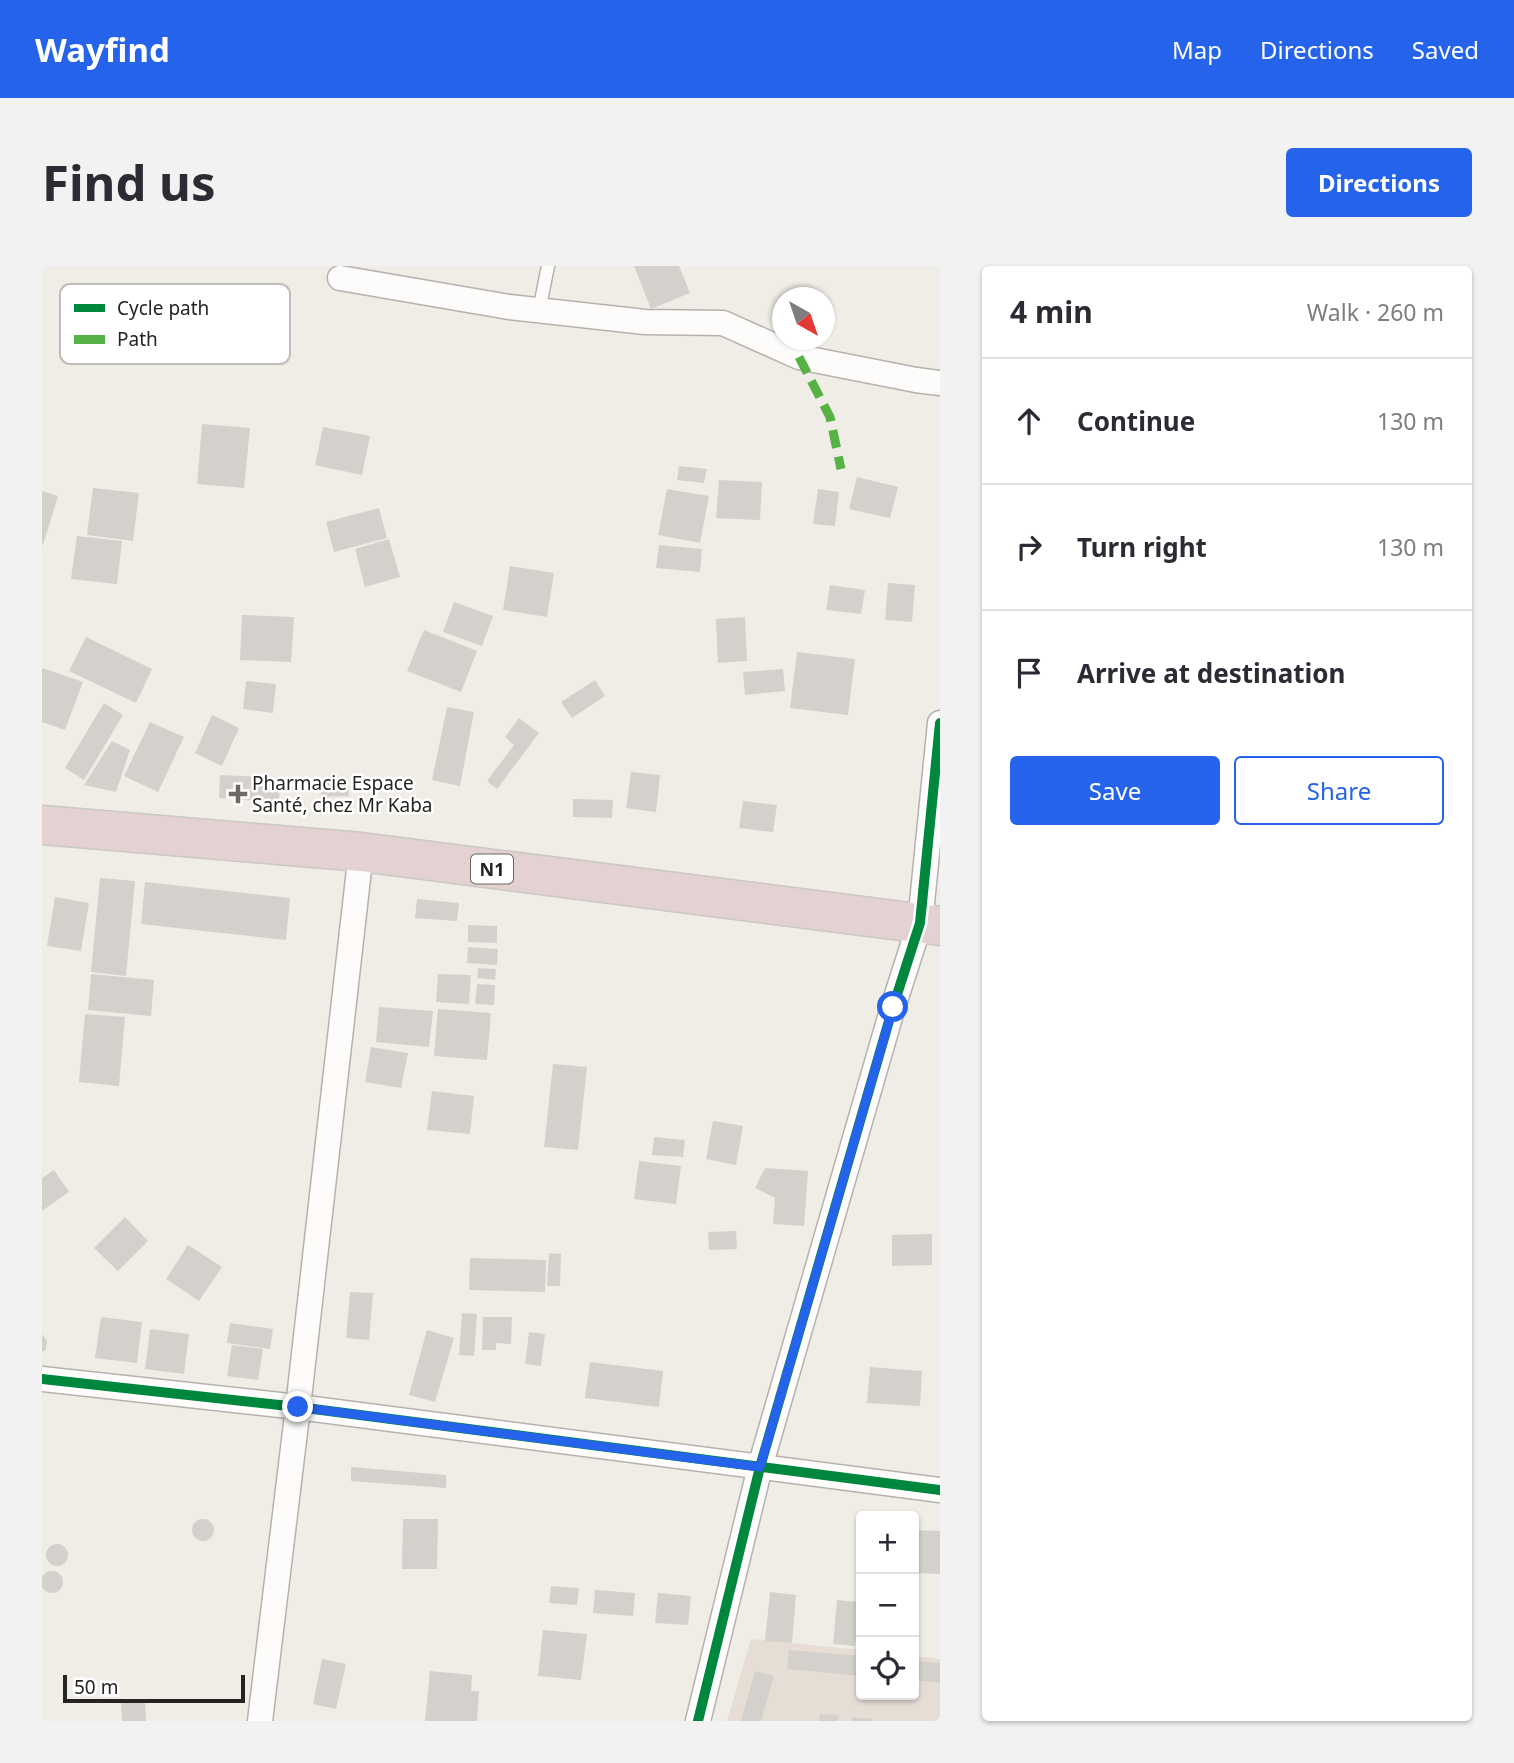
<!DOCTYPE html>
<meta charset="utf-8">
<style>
body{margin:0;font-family:"Noto Sans",sans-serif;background:#f2f2f3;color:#2b2b33}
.controls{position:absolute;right:21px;bottom:21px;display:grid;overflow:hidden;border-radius:7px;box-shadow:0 2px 5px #0004}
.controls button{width:63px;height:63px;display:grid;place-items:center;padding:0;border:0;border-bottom:2px solid #e1e1e2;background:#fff;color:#2b2b33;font:35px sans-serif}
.compass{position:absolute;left:730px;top:21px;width:63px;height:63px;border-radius:50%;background:#fff;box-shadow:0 2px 5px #0004;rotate:140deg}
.scale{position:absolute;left:21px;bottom:18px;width:182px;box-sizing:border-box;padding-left:7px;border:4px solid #262420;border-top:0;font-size:19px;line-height:24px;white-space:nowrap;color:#262420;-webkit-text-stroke:5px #fff;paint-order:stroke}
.stop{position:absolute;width:21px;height:21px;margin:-16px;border:5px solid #2563eb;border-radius:50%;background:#fff}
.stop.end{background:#2563eb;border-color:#fff;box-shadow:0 2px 7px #0008}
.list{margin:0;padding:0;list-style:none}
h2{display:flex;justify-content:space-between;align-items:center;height:91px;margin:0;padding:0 28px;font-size:30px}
h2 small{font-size:23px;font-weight:400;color:#7c7c81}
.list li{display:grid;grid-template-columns:46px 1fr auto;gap:21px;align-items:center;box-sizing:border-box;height:126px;padding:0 28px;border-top:2px solid #e1e1e2}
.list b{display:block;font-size:26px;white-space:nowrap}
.list em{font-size:23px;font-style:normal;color:#7c7c81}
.actions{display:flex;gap:14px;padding:21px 28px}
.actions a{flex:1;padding:16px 0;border:2px solid #2563eb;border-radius:7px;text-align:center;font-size:24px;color:#2563eb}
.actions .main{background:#2563eb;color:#fff}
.icon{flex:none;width:38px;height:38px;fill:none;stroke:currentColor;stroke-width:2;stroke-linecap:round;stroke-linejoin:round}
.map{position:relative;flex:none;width:898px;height:1455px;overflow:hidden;border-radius:7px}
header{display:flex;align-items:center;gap:42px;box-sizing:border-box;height:98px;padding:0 35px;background:#2563eb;color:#fff}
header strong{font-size:33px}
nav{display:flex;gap:38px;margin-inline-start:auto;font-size:24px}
.intro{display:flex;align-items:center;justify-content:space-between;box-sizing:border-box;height:168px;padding:0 42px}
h1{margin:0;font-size:49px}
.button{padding:18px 32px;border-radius:7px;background:#2563eb;color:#fff;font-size:24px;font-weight:700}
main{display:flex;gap:42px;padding:0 42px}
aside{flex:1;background:#fff;border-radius:7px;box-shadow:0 2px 5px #0004}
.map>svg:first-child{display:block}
</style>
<header>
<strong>Wayfind</strong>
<nav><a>Map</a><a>Directions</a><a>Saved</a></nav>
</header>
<div class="intro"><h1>Find us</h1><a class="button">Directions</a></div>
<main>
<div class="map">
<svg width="898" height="1455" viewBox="0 0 898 1455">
<rect width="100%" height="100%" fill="#f0ece6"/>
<path fill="#e6ded4" d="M 709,1373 L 819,1384 L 819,1429 L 872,1429 L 872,1390 L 898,1393 L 898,1455 L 685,1455 Z"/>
<path fill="#d4d1cd" d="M 592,0 L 637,0 L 648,27 L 609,43 Z
M 160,158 L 208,162 L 202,222 L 155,218 Z
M 281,161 L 328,170 L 320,209 L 273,199 Z
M 637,200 L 665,203 L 662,217 L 635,214 Z
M 815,211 L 856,221 L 848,252 L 807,243 Z
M 677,214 L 720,216 L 718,254 L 674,252 Z
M 51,222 L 97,227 L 91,275 L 45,269 Z
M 625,223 L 667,230 L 658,277 L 616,269 Z
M 776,223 L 797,226 L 793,260 L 771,258 Z
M 0,225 L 16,230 L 1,279 L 0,279 Z
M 337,242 L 345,272 L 292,286 L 284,256 Z
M 35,270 L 80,275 L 75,318 L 29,313 Z
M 347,273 L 358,311 L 323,321 L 313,283 Z
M 617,279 L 660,283 L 658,306 L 614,302 Z
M 468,300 L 512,307 L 505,351 L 461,344 Z
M 846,317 L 873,319 L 870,356 L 843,354 Z
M 788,319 L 823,324 L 819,348 L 784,344 Z
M 412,336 L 451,350 L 440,380 L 401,366 Z
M 200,349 L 252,351 L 249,396 L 198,394 Z
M 703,351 L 705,395 L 676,397 L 674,353 Z
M 382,364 L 435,385 L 419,426 L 365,405 Z
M 44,371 L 110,403 L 94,437 L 27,405 Z
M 755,386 L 813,393 L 806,449 L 748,442 Z
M 0,402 L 41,416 L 23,464 L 0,456 Z
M 741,403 L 743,425 L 703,429 L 701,406 Z
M 553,414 L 563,430 L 530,452 L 519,436 Z
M 204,415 L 234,418 L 231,447 L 201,443 Z
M 62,437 L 81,449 L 42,514 L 23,502 Z
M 405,441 L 432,446 L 418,520 L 390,514 Z
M 170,449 L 197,462 L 180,500 L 153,487 Z
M 477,452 L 497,467 L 455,523 L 445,515 L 472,479 L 463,471 Z
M 108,456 L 142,471 L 116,526 L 82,510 Z
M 70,475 L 88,484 L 74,526 L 42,519 Z
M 589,506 L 618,509 L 614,546 L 584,542 Z
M 178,509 L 238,512 L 237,536 L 177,532 Z
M 278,516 L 306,516 L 307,530 L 279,531 Z
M 531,533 L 571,534 L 570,552 L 531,551 Z
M 701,535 L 735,539 L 731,566 L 697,562 Z
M 58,612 L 93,615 L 84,710 L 49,706 Z
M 103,616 L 248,632 L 244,674 L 99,658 Z
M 13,631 L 47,637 L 39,685 L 5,680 Z
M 375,633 L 417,637 L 415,655 L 373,652 Z
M 426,659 L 455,660 L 455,677 L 426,676 Z
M 426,681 L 456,683 L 455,699 L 425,697 Z
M 436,702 L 454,703 L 453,714 L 435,712 Z
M 49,708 L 112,714 L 109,750 L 46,744 Z
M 396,708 L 429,709 L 427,738 L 394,736 Z
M 435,718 L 453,719 L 452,739 L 433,738 Z
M 337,741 L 391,745 L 387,781 L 334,776 Z
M 396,743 L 449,747 L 445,794 L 392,790 Z
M 43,748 L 83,751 L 77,820 L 37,816 Z
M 329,781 L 366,787 L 359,822 L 323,816 Z
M 511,798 L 545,801 L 536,884 L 502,881 Z
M 390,825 L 432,830 L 428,868 L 385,864 Z
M 671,855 L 701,860 L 694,899 L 664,893 Z
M 612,871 L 643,874 L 641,891 L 610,889 Z
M 597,895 L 639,900 L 634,938 L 592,933 Z
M 723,902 L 766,905 L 762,960 L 731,958 L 733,932 L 713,922 Z
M 12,904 L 27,926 L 0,945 L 0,912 Z
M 83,951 L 106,975 L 76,1005 L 52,982 Z
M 694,965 L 695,983 L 667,984 L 666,966 Z
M 890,968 L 890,999 L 850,1000 L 850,969 Z
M 146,979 L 180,1001 L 157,1035 L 124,1013 Z
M 507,987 L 519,988 L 518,1020 L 505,1020 Z
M 428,992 L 504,994 L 503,1026 L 427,1024 Z
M 308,1026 L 331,1027 L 327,1074 L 304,1072 Z
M 420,1047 L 435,1048 L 432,1090 L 417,1089 Z
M 59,1051 L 100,1056 L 95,1097 L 53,1092 Z
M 441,1051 L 470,1051 L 469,1078 L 454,1077 L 454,1084 L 440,1084 Z
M 188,1057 L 231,1063 L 228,1083 L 185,1077 Z
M 108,1063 L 147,1068 L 142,1108 L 103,1103 Z
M 385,1064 L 412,1072 L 393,1136 L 367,1129 Z
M 487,1066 L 503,1068 L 499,1100 L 483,1098 Z
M 0,1068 L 5,1075 L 4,1084 L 0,1086 Z
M 190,1079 L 221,1083 L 216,1114 L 185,1110 Z
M 548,1096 L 621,1105 L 617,1141 L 543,1132 Z
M 828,1101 L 880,1105 L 878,1140 L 825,1137 Z
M 309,1201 L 404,1209 L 404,1222 L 309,1215 Z
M 361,1253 L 396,1253 L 395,1303 L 360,1303 Z
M150 1264a11 11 0 1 1 22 0a11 11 0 1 1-22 0Z
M 872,1264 L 898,1265 L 898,1308 L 872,1307 Z
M4 1289a11 11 0 1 1 22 0a11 11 0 1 1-22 0Z
M-1 1316a11 11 0 1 1 22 0a11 11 0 1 1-22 0Z
M 509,1320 L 537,1322 L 535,1339 L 507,1337 Z
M 553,1324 L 593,1327 L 591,1350 L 551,1347 Z
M 728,1326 L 754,1329 L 750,1377 L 723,1375 Z
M 616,1327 L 649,1330 L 646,1359 L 613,1357 Z
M 795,1334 L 817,1336 L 813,1380 L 791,1378 Z
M 501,1364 L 545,1368 L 539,1414 L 496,1410 Z
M 747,1384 L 819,1390 L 819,1410 L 745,1403 Z
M 280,1393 L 304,1398 L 294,1443 L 271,1438 Z
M 872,1395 L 898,1397 L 898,1417 L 872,1414 Z
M 388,1405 L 430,1409 L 429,1425 L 437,1425 L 435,1455 L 383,1455 Z
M 713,1405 L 732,1410 L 719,1455 L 699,1455 Z
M 103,1435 L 104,1455 L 80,1455 L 79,1436 Z
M 778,1448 L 796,1449 L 795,1455 L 777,1455 Z
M 810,1451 L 830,1453 L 830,1455 L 810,1455 Z"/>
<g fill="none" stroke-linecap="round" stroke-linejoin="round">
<defs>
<path id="lane" d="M 497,45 L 506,0"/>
<path id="street" d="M 298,12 L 467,41 L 603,56 L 681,57 L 757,91 L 874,114 L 898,117
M 0,1113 L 256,1141 L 898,1224
M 218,1455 L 256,1141 L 319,586
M 656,1455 L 718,1201 L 851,741 L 878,657 L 898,457"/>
<path id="highway" d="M 0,559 L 319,586 L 898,660"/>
</defs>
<use href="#lane" stroke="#b5b2ae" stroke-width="15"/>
<use href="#street" stroke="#b5b2ae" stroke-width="27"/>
<use href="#highway" stroke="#cac8c5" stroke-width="41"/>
<use href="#lane" stroke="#fdfcfb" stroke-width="12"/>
<use href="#street" stroke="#fdfcfb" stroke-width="24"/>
<use href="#highway" stroke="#e4d2d2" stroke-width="38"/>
<path stroke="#56b245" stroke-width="9" stroke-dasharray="18 9" stroke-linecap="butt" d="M 757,91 L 788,151 L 799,203"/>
<defs>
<path id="cycleway" d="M 0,1113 L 256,1141 L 898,1224
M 656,1455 L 718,1201 L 851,741 L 878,657 L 898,457"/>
</defs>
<use href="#cycleway" stroke="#fff" stroke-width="15"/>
<use href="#cycleway" stroke="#00873e" stroke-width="10"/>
</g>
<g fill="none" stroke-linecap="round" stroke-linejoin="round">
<path stroke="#2563eb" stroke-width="9" d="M 256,1141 L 718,1201 L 851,741"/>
</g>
<path fill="#6d6a65" stroke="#fff" stroke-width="2.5" d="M192.5 517.5h7v7h7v7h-7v7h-7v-7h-7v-7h7z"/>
<g text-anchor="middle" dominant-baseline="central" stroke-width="5" stroke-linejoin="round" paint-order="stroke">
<rect fill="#fff" stroke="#676663" stroke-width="2" x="429" y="588.5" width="42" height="29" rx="5"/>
<g font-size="18" font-weight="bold" fill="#262420">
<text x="450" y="603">N1</text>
</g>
<g font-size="19" fill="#262420" stroke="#fff" text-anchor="start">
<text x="210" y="517">Pharmacie Espace<tspan x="210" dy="22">Santé, chez Mr Kaba</tspan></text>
</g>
</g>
<rect x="18" y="18" width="230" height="80" rx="10" fill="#fff" stroke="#bebdbc" stroke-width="2"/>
<rect x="32" y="38" width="31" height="8" fill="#00873e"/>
<rect x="32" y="69" width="31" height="9" fill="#56b245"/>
<g font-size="19" fill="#262420">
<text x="75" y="49">Cycle path</text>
<text x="75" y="80">Path</text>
</g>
</svg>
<div class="controls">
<button>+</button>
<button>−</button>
<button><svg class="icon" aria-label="locate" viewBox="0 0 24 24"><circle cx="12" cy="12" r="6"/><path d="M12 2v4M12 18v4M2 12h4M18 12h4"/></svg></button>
</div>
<svg class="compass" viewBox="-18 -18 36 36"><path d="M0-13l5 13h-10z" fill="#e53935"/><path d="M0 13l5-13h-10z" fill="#7c7c81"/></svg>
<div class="scale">50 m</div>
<div class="stop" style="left:851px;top:741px"></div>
<div class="stop end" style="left:256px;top:1141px"></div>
</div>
<aside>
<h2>4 min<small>Walk · 260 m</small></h2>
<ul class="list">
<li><svg class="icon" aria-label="ahead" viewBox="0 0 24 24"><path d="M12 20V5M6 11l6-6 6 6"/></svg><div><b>Continue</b></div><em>130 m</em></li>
<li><svg class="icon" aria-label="right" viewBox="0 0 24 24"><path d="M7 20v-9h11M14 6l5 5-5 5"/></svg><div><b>Turn right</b></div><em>130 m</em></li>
<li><svg class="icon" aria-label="arrive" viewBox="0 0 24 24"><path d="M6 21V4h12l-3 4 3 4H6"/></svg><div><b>Arrive at destination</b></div></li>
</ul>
<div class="actions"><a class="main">Save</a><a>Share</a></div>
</aside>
</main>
